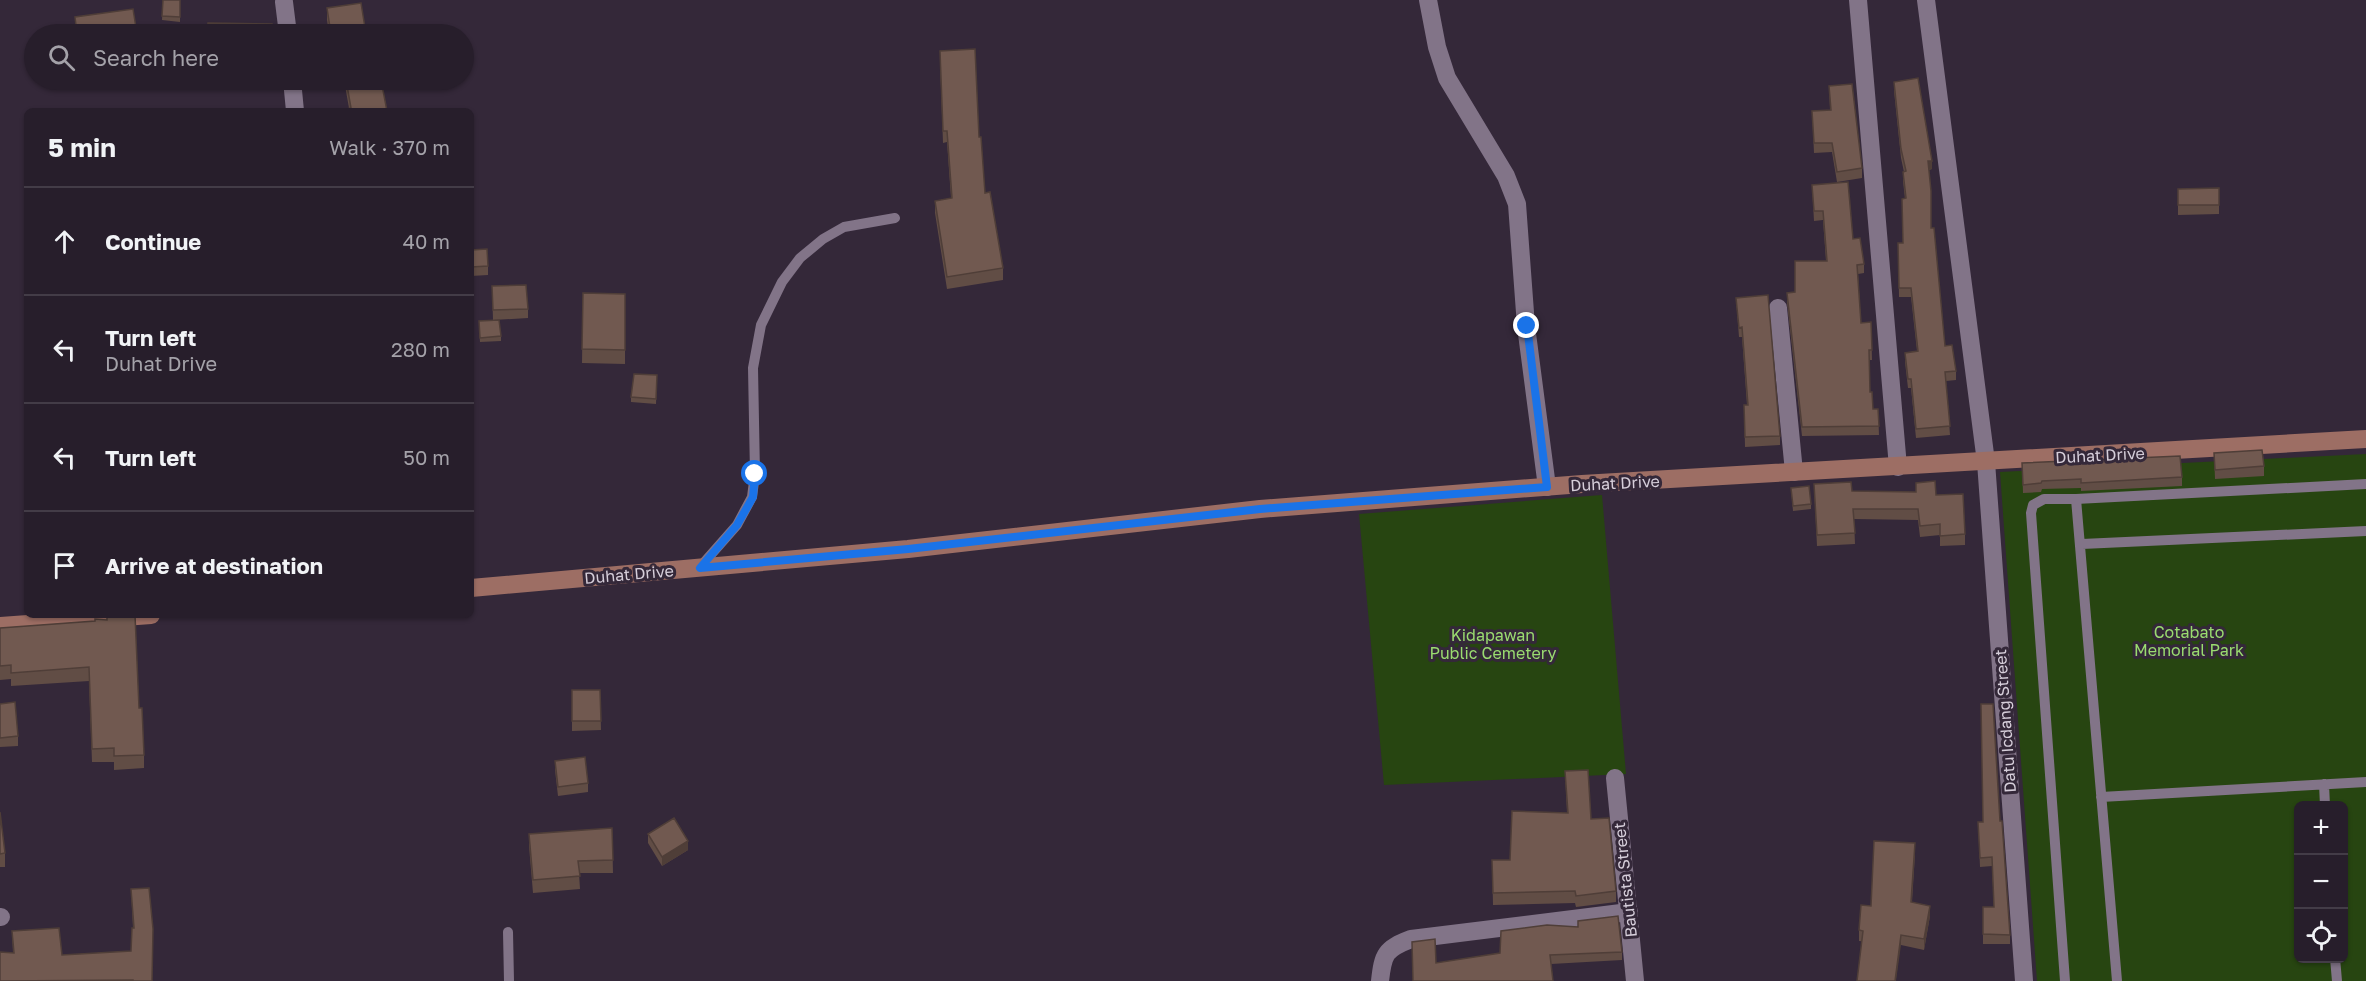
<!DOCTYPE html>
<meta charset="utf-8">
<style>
body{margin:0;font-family:"Golos Text",sans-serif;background:#2f2733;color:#f1f3f6}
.controls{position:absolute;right:18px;bottom:18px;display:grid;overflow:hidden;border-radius:9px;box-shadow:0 2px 4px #0004}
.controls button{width:54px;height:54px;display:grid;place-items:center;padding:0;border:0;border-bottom:2px solid #433c47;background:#271e2b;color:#f1f3f6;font:30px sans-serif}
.stop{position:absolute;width:18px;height:18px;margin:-14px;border:4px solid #1a73e8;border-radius:50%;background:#fff}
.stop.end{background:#1a73e8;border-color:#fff;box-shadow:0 2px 6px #0008}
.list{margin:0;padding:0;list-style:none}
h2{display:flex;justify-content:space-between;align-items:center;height:78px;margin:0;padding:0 24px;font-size:26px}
h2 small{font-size:20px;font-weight:400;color:#a4a2a9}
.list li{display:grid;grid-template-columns:39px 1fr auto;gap:18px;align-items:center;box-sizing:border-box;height:108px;padding:0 24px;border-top:2px solid #433c47}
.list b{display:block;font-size:22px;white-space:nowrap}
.list p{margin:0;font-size:20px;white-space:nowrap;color:#a4a2a9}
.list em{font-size:20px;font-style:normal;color:#a4a2a9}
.icon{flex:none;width:33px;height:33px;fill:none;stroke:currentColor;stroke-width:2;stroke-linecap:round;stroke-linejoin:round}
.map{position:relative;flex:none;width:2366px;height:981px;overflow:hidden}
.search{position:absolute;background:#271e2b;box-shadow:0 2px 4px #0004;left:24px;top:24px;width:450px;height:66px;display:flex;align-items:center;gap:15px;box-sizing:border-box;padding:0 21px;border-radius:33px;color:#a4a2a9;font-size:22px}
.panel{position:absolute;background:#271e2b;box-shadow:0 2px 4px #0004;left:24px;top:108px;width:450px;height:510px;border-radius:9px}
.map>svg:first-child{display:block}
</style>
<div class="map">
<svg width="2366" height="981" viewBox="0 0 2366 981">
<rect width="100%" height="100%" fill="#342839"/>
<path fill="#274511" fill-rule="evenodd" d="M 2366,454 L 2366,981 L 2037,981 L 2000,472 ZM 2298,806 L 2344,806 L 2344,958 L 2298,958 Z
M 1602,495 L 1626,774 L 1384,785 L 1359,514 Z"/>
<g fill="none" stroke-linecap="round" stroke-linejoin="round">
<path stroke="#827488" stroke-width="10" d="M 2082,544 L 2366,531
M 700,567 L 737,525 L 752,497 L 755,474 L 753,368 L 761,325 L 782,282 L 800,258 L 823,239 L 844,227 L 895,218
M 2324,784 L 2325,806
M 2101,797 L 2366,782
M 508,932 L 509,981
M 2335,958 L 2337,981
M 2065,981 L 2031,513 L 2033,505 L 2044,499 L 2076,499
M 2117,981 L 2076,499 L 2366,484"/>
<path stroke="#827488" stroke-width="18" d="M 1428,0 L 1437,47 L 1447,78 L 1506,176 L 1517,204 L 1526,326 L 1547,487
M 1858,0 L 1898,467
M 1926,0 L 1986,462 L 2024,981
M 284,2 L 288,34
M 292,80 L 295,111
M 1778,308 L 1794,472
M 1615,778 L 1635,981
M 0,917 L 1,917
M 1380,981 C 1383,954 1385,949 1411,939 L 1629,912"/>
<path stroke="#9d6e64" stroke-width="18" d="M 471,588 L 908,549 L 1260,509 L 1582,484 L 2366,439
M 0,626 L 151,615"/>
</g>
<path fill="#614d45" d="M 163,0 L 180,0 L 180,22 L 162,20 Z
M 327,8 L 366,34 L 329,34 L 327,20 Z
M 75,17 L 137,34 L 75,34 Z
M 940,62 L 979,137 L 985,193 L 1003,268 L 1003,280 L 947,289 L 935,213 L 935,201 L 951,198 L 947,142 L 943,143 Z
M 206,80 L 271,80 L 271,81 Z
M 344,80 L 381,80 L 387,111 L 349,108 Z
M 1894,82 L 1932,169 L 1929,170 L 1931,228 L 1945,346 L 1956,371 L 1956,380 L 1946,381 L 1950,435 L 1916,438 L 1911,388 L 1908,388 L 1905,362 L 1905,353 L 1917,351 L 1911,297 L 1899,297 L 1898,243 L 1903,243 L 1905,199 L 1903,181 L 1904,172 L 1901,158 L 1894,91 Z
M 1829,86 L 1862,168 L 1862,178 L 1837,182 L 1832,152 L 1814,153 L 1812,111 L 1830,110 Z
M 1812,185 L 1853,239 L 1864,264 L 1864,273 L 1858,274 L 1861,323 L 1871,322 L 1872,360 L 1869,360 L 1870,392 L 1873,409 L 1878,409 L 1879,435 L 1802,436 L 1787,302 L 1787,293 L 1795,292 L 1826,261 L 1823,220 L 1814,221 Z
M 2219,188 L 2219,214 L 2178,215 L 2178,189 Z
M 471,250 L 488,266 L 488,275 L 471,276 Z
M 492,286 L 528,309 L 528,318 L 493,320 Z
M 583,293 L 625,294 L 625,364 L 582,363 Z
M 1736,298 L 1780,436 L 1780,445 L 1745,447 L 1744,405 L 1747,405 L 1742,337 L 1739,337 Z
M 479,326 L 501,336 L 501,341 L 480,342 Z
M 657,375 L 656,404 L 631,402 L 631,397 Z
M 2214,453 L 2264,466 L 2264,476 L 2215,479 Z
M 2022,463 L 2182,477 L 2182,486 L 2081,491 L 2081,488 L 2042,489 L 2041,492 L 2023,493 Z
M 1916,483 L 1936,495 L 1965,534 L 1965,545 L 1940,546 L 1940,535 L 1920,537 L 1918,520 L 1854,519 L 1855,544 L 1817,546 L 1814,484 L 1852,491 L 1916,492 Z
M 1791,488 L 1811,504 L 1811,509 L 1793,511 Z
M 95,621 L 139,708 L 144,755 L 144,768 L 114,770 L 114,762 L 92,762 L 89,681 L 11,686 L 11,679 L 0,680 L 0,628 Z
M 572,690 L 600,690 L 601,730 L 572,731 Z
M 0,704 L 18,736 L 18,746 L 0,747 Z
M 555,761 L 588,783 L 588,792 L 558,796 L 555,770 Z
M 1565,771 L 1591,819 L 1616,891 L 1616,902 L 1576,907 L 1575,903 L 1493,905 L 1492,860 L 1510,860 L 1567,813 Z
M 0,812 L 5,853 L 5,867 L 0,867 Z
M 2000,821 L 2010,935 L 2010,944 L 1983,944 L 1983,907 L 1994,907 L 1992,866 L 1980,867 L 1978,822 Z
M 612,828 L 613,873 L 579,873 L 580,889 L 533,893 L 529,846 L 529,834 Z
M 648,834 L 688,850 L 662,866 L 648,843 Z
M 1915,854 L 1912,902 L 1930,916 L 1924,950 L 1901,945 L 1859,941 L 1859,930 L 1871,906 Z
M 131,889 L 152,981 L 0,981 L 13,953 L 12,931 L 62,955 L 131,951 L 133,928 Z
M 1622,952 L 1622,960 L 1551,964 L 1500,953 Z"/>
<path fill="#4f3e38" d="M 1928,161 L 1932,161 L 1932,169 L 1928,170 Z
M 688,841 L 688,850 L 662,866 L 662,857 Z
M 1930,906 L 1930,916 L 1924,950 L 1924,939 Z
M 1901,935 L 1901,945 L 1896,981 L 1895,981 Z"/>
<path fill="#715950" stroke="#4f3e38" stroke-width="1.5" d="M 163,0 L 180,0 L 180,17 L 162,16 Z
M 361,3 L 366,34 L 331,34 L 327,8 Z
M 133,9 L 137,34 L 77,34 L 75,17 Z
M 208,23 L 272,24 L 272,34 L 207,34 Z
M 975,49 L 979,137 L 981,137 L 985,193 L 990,192 L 1003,268 L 947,277 L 935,201 L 952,198 L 947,131 L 943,131 L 940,51 Z
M 1918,78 L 1932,161 L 1928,161 L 1931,191 L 1931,228 L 1934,228 L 1945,346 L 1952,345 L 1956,371 L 1945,372 L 1950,426 L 1916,429 L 1911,379 L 1908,379 L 1905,353 L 1918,351 L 1911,288 L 1899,288 L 1898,243 L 1903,243 L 1902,199 L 1906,198 L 1903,172 L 1906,171 L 1901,149 L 1894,82 Z
M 346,80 L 381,80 L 387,111 L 336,111 L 351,108 Z
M 1852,84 L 1862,168 L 1837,172 L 1832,143 L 1814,143 L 1812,111 L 1831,110 L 1829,86 Z
M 1848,182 L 1853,239 L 1860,238 L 1864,264 L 1857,265 L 1861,323 L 1871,322 L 1872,350 L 1869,350 L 1870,392 L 1872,392 L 1873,409 L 1878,409 L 1879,426 L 1802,427 L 1787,293 L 1795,292 L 1795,261 L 1827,261 L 1823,211 L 1814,211 L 1812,185 Z
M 2219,188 L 2219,205 L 2178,205 L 2178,189 Z
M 487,249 L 488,266 L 471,267 L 471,250 Z
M 526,285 L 528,309 L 493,310 L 492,286 Z
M 583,293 L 625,294 L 625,350 L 582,349 Z
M 1768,295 L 1780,436 L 1745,437 L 1744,405 L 1748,405 L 1742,327 L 1739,328 L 1736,298 Z
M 499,320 L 501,336 L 480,338 L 479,321 Z
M 634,374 L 657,375 L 656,399 L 631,397 Z
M 2262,450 L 2264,466 L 2215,470 L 2214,453 Z
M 2180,456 L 2182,477 L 2081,483 L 2081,479 L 2042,481 L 2041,483 L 2023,485 L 2022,463 Z
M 1935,481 L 1936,495 L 1963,494 L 1965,534 L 1940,536 L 1940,524 L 1920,526 L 1918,509 L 1853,509 L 1855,533 L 1817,535 L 1814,484 L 1851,482 L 1852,491 L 1916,492 L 1916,483 Z
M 1809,486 L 1811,504 L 1793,506 L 1791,488 Z
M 123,615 L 135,615 L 139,708 L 142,708 L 144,755 L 114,756 L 114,748 L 92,749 L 89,667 L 11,673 L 11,665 L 0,666 L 0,628 L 95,621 L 95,619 L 107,620 L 107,616 Z
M 572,690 L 600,690 L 601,721 L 572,721 Z
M 15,702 L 18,736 L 0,738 L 0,704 Z
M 1981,704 L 1993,704 L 2000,821 L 2002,821 L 2010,935 L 1983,934 L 1983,907 L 1994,907 L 1992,857 L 1980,858 L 1978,822 L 1983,822 Z
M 585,757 L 588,783 L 558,787 L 555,761 Z
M 1588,770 L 1591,819 L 1609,818 L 1616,891 L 1576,896 L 1575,891 L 1493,893 L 1492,860 L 1510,860 L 1512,811 L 1568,813 L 1565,771 Z
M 0,812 L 5,853 L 0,854 Z
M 674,818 L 688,841 L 662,857 L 648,834 Z
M 612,828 L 613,860 L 578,861 L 580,876 L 533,880 L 529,834 Z
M 1874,841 L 1915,843 L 1911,902 L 1930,906 L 1924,939 L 1901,935 L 1895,981 L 1857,981 L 1863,931 L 1859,930 L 1861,905 L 1871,906 Z
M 149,888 L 153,929 L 152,981 L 133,981 L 133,980 L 0,981 L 0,952 L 14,953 L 12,931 L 59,928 L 62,955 L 131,951 L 132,928 L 134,928 L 131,889 Z
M 1618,916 L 1622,952 L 1550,955 L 1553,981 L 1413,981 L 1412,942 L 1435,939 L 1436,963 L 1500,953 L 1501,931 L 1547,925 L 1578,927 L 1578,921 Z"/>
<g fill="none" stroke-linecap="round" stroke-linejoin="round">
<path stroke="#1a73e8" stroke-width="8" d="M 755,474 L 753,497 L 737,525 L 700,568 L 908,549 L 1260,509 L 1547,487 L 1527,326"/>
</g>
<g text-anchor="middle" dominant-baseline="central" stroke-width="6" stroke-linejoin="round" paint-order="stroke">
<g font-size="16" fill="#d6ceda" stroke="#342839">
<text transform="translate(2100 455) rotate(-3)">Duhat Drive</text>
<text transform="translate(1615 483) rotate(-3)">Duhat Drive</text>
<text transform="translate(629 574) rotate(-5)">Duhat Drive</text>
<text transform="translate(2005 721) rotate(-94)">Datu Icdang Street</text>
<text transform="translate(1625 880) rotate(-96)">Bautista Street</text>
</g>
<g font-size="16" fill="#9adc70" stroke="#342839">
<text x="2189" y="632">Cotabato<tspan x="2189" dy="18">Memorial Park</tspan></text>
<text x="1493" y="635">Kidapawan<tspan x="1493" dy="18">Public Cemetery</tspan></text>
</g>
</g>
</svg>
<div class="controls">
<button>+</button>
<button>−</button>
<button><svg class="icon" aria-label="locate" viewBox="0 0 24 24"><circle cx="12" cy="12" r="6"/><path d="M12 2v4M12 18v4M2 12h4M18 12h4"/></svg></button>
</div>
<div class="stop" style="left:755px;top:474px"></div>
<div class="stop end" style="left:1527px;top:326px"></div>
<div class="search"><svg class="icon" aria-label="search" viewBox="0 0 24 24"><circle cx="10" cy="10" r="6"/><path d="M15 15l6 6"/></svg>Search here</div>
<section class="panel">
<h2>5 min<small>Walk · 370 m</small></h2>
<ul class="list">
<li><svg class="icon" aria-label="ahead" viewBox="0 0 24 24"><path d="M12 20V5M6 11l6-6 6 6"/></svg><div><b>Continue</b></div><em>40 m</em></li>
<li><svg class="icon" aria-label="left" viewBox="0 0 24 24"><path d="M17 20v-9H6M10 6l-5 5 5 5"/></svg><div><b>Turn left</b><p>Duhat Drive</p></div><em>280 m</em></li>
<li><svg class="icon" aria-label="left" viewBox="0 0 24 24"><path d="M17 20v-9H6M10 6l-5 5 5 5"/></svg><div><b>Turn left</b></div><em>50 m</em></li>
<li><svg class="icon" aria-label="arrive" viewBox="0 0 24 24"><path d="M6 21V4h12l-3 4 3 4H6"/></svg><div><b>Arrive at destination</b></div></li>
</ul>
</section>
</div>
